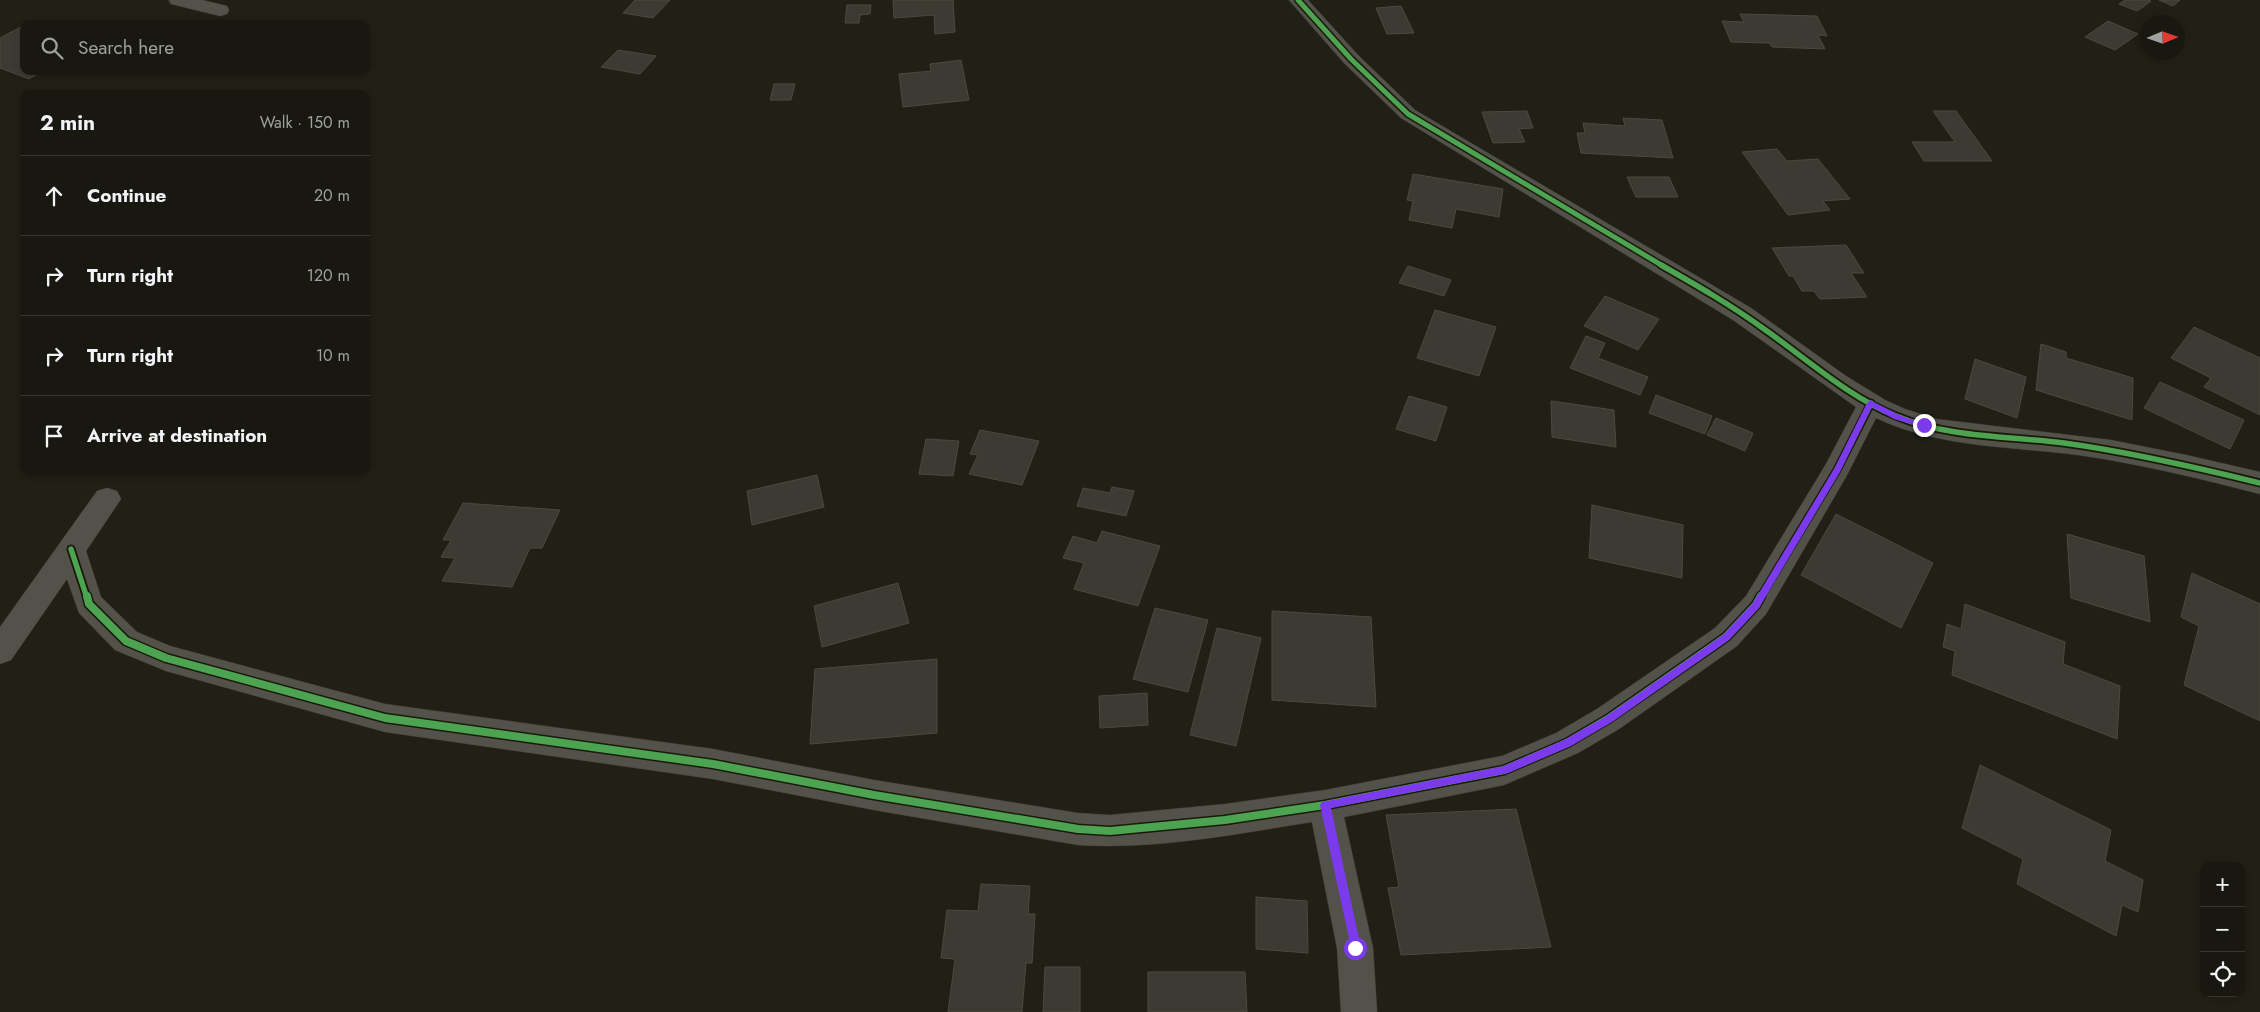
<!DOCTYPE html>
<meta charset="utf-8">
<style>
body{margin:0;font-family:Jost,sans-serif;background:#25251e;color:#f1f3f6}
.controls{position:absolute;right:15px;bottom:15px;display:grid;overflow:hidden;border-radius:10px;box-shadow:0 2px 8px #0003}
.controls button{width:45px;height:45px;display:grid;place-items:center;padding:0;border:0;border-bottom:1px solid #363730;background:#181810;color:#f1f3f6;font:25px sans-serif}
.compass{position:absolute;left:2140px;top:15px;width:45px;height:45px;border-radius:50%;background:#181810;box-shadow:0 2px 8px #0003;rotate:88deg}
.stop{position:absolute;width:15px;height:15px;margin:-11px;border:4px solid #7c3aed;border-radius:50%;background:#fff}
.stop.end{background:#7c3aed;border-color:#fff;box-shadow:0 1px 5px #0008}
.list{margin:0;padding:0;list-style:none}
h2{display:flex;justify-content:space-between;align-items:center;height:65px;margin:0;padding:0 20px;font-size:21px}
h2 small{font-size:16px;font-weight:400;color:#9fa09f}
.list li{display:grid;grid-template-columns:32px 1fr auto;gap:15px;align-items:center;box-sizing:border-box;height:80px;padding:0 20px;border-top:1px solid #363730}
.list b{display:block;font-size:19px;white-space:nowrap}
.list em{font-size:16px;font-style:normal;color:#9fa09f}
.icon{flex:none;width:28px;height:28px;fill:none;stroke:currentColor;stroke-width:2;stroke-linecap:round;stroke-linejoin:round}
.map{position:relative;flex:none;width:2260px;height:1012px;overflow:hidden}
.search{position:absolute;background:#181810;box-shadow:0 2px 8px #0003;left:20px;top:20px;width:350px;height:55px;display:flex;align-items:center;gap:12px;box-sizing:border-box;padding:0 18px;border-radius:10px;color:#9fa09f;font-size:19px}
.panel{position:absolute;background:#181810;box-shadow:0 2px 8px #0003;left:20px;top:90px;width:350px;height:385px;border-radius:10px}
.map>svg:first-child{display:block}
</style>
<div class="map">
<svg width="2260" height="1012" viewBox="0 0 2260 1012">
<rect width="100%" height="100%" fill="#202016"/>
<path fill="#3c3b33" stroke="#4a4a41" d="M 635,0 L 670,0 L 653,18 L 623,13 Z
M 893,0 L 953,0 L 955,32 L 935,34 L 934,15 L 894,18 Z
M 2125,0 L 2148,0 L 2151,1 L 2137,11 L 2119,4 Z
M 2159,0 L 2180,0 L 2173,6 Z
M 847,5 L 871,5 L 870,14 L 860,15 L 859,23 L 845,23 Z
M 1401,6 L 1414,33 L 1387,34 L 1376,8 Z
M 1740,14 L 1817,16 L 1827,36 L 1818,35 L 1825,49 L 1772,47 L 1769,43 L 1731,42 L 1722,21 L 1744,22 Z
M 2108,21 L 2138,34 L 2115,50 L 2085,37 Z
M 21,27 L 24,28 L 24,71 L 43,71 L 29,79 L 0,68 L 0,38 Z
M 618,50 L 656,56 L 640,74 L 601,67 Z
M 961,60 L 969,100 L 903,107 L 899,74 L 931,71 L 930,64 Z
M 774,84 L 795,84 L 791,100 L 770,100 Z
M 1527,111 L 1533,128 L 1519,129 L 1525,142 L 1493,143 L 1482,112 Z
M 1933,111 L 1956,111 L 1992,161 L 1924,161 L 1912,142 L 1955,142 Z
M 1623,118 L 1662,120 L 1673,158 L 1581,153 L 1577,133 L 1585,133 L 1583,123 L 1625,126 Z
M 1777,149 L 1787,161 L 1818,159 L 1850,199 L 1823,201 L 1830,210 L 1788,215 L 1742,152 Z
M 1413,174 L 1503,189 L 1499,217 L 1456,209 L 1452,228 L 1409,220 L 1413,201 L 1407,200 Z
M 1627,177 L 1669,177 L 1678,197 L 1636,197 Z
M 1846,245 L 1864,273 L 1851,273 L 1867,297 L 1820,299 L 1814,291 L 1802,291 L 1793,276 L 1789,276 L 1772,248 Z
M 1408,266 L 1451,280 L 1444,296 L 1399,283 Z
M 1605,296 L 1659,319 L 1638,350 L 1584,326 Z
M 1435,310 L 1496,327 L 1479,376 L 1417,358 Z
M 2194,327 L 2260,358 L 2260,415 L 2204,387 L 2211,378 L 2171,358 Z
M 1586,336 L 1605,343 L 1598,358 L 1648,377 L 1640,395 L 1570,368 Z
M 2041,344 L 2066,352 L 2066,358 L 2133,378 L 2132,420 L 2036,390 Z
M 1975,359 L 2026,377 L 2017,418 L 1965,399 Z
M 2160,382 L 2244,420 L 2230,449 L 2144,408 Z
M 1656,395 L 1712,416 L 1705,434 L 1649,413 Z
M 1409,396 L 1447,407 L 1436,441 L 1396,429 Z
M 1551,401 L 1614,410 L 1616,447 L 1552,437 Z
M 1716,418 L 1753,433 L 1745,451 L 1707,435 Z
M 980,430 L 1039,441 L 1022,485 L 969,474 L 978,455 L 970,454 Z
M 926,439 L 959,441 L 953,476 L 919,474 Z
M 817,475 L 824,507 L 752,525 L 747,491 Z
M 1112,487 L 1134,491 L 1126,516 L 1077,506 L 1083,488 L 1110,493 Z
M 463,503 L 560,510 L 542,548 L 530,548 L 512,587 L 442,581 L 455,558 L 441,557 L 451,540 L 443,540 Z
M 1592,505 L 1683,525 L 1682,578 L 1589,558 Z
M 1836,514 L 1933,563 L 1901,628 L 1801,575 Z
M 1102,531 L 1160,546 L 1138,606 L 1074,589 L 1084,563 L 1063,558 L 1073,536 L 1097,543 Z
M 2067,534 L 2144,556 L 2150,622 L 2071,598 Z
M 2192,573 L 2260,604 L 2260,721 L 2184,685 L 2199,626 L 2181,617 Z
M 898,583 L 909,623 L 822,647 L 814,606 Z
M 1965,604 L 2065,642 L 2063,664 L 2120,686 L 2117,739 L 1952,675 L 1955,651 L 1943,647 L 1947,624 L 1961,629 Z
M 1155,608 L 1208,620 L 1188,692 L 1133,679 Z
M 1272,611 L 1371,617 L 1376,707 L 1272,700 Z
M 1217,628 L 1261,638 L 1236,746 L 1190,735 Z
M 937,659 L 937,733 L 810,744 L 815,669 Z
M 1147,693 L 1148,725 L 1100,728 L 1099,696 Z
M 1980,765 L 2111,830 L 2105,861 L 2143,880 L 2138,912 L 2122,905 L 2116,936 L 2017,884 L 2023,859 L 1962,828 Z
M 1516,809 L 1551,947 L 1401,955 L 1388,888 L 1399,887 L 1386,815 Z
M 981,884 L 1030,886 L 1028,914 L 1035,914 L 1032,963 L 1026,963 L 1022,1012 L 948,1012 L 955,959 L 941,958 L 947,910 L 978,911 Z
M 1256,897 L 1307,901 L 1308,953 L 1256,949 Z
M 1045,967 L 1080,967 L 1080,1012 L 1043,1012 Z
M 1148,972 L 1245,972 L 1247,1012 L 1148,1012 Z"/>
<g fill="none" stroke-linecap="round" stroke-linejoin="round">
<defs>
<path id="minor" d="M 169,0 L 202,0 L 227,6 L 229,10 L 227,14 L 220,16 L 171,4 Z
M 1289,0 L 1308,0 L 1358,55 L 1415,110 L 1751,308 L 1846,376 L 1885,400 L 1905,409 L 1936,419 L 2111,440 L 2186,455 L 2260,472 L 2260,494 C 2202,479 2144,465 2085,456 C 2015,446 1942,449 1876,418 L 1846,477 L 1766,614 L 1737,646 L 1619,729 L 1578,753 L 1504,785 L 1344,817 L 1373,948 L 1377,1012 L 1341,1012 L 1337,948 L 1312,822 C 1236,834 1155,850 1078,845 L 874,810 L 713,779 L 385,732 L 166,671 L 115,650 L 79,613 L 67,579 L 11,660 L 0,664 L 0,627 L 97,491 L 107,488 L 117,491 L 121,499 L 86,551 L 101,597 L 137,632 L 170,646 L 385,704 L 713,749 L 874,780 L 1078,813 L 1110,815 L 1225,804 L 1325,790 L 1502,756 L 1556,733 L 1597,709 L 1715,628 L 1746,596 L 1826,464 L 1856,407 L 1733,320 L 1401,118 L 1344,63 Z"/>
</defs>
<use href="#minor" stroke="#3b3a33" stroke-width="1"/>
<use href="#minor" fill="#52524b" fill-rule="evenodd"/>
<defs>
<path id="cycleway-far2" d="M 1298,0 L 1351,59 L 1408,114 L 1663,266"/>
<path id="cycleway-far1" d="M 1661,265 C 1696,285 1731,305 1764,329 C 1807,359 1847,396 1896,416 C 1949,438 2008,436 2064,443 C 2130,452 2195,467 2260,483
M 71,549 L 87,598
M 1760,598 L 1837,470 L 1871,403"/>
<path id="cycleway" d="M 87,596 L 89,604 L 126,641 L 166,658 L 385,718 L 713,764 L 874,795 L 1078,829 L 1110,831 L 1225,820 L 1325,805 L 1504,770 L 1567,743 L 1608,719 L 1726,637 L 1756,605 L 1761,596"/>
</defs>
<use href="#cycleway-far2" stroke="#1b1a09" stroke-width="8"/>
<use href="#cycleway-far1" stroke="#1b1a09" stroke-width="9"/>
<use href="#cycleway" stroke="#1b1a09" stroke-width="11"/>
<use href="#cycleway-far2" stroke="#4ca352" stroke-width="5"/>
<use href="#cycleway-far1" stroke="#4ca352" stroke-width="5.5"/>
<use href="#cycleway" stroke="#4ca352" stroke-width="8"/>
</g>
<path fill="#7c3aed" d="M 1870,400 L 1899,415 L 1928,425 L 1924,428 L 1894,419 L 1872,407 L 1840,472 L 1759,608 L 1729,640 L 1612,722 L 1571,746 L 1508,773 L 1331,808 L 1361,948 L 1355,954 L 1352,952 L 1320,805 L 1322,802 L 1504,766 L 1564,740 L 1605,717 L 1723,635 L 1753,603 L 1834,469 L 1867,403 Z"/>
</svg>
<div class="controls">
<button>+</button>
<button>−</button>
<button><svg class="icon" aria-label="locate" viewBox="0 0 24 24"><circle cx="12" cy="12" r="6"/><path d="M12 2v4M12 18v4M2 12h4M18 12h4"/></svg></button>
</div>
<svg class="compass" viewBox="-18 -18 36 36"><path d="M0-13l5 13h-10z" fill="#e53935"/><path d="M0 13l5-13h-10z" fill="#9fa09f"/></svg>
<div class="stop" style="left:1355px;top:948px"></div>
<div class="stop end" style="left:1924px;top:425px"></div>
<div class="search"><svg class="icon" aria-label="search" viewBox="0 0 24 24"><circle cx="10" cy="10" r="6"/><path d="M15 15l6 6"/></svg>Search here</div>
<section class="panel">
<h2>2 min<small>Walk · 150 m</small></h2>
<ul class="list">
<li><svg class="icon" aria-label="ahead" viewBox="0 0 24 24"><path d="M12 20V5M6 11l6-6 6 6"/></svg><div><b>Continue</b></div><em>20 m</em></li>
<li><svg class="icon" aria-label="right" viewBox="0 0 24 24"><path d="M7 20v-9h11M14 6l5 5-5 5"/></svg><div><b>Turn right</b></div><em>120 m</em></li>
<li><svg class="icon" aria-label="right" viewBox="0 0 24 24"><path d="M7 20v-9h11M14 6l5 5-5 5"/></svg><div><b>Turn right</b></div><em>10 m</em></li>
<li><svg class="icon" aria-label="arrive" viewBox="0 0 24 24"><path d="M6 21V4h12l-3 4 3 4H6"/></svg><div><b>Arrive at destination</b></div></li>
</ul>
</section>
</div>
